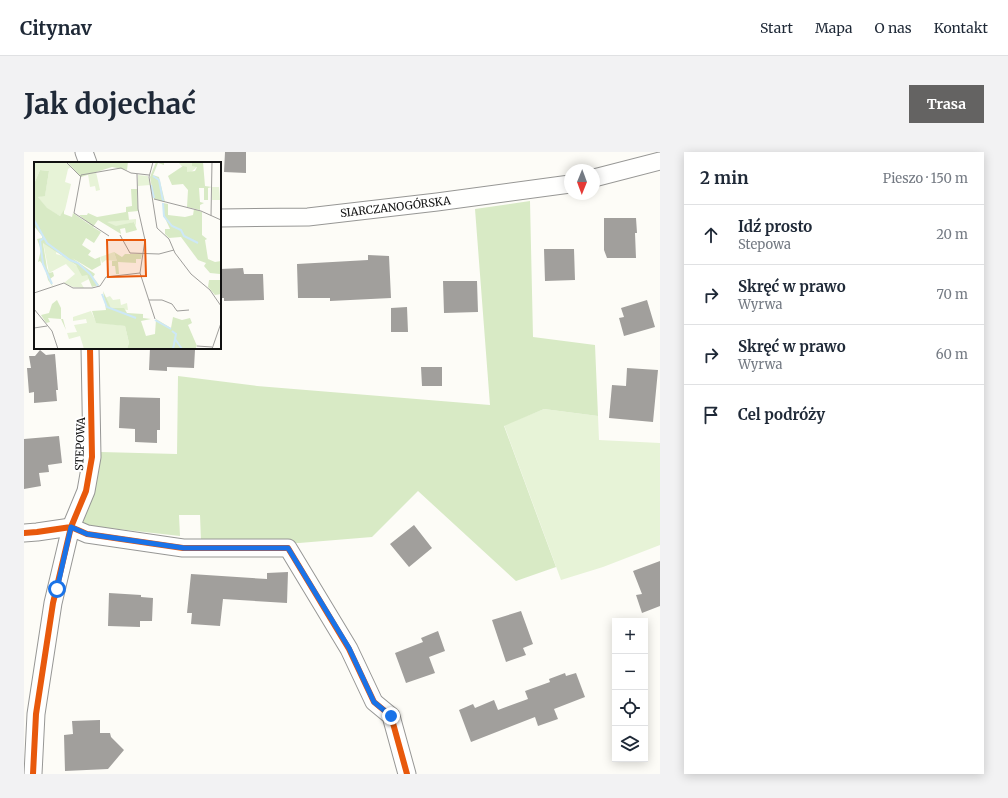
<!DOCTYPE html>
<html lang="pl">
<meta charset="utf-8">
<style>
body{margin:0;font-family:Merriweather,serif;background:#f2f2f3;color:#1f2937}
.controls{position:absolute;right:12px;bottom:12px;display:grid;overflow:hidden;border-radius:0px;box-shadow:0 2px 10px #0003}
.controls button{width:36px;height:36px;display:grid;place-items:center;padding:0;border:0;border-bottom:1px solid #e0e1e3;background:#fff;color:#1f2937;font:20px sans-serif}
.compass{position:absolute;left:540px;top:12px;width:36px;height:36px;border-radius:50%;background:#fff;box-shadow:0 2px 10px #0003;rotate:181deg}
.stop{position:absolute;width:12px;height:12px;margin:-9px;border:3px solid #1a73e8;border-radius:50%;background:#fff}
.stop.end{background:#1a73e8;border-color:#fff;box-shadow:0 1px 4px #0008}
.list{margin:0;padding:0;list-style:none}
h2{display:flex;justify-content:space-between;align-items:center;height:52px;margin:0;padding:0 16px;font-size:17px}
h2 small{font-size:13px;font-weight:400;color:#747a83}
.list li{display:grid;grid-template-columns:26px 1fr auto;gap:12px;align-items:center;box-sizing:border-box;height:60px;padding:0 16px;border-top:1px solid #e0e1e3}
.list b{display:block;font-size:15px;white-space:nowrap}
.list p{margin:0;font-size:13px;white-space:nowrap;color:#747a83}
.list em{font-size:13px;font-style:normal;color:#747a83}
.icon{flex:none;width:22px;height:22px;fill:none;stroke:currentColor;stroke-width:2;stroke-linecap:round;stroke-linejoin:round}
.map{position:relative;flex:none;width:636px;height:622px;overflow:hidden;border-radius:0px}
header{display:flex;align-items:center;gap:24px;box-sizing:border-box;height:56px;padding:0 20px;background:#fff;border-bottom:1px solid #e0e1e3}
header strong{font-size:19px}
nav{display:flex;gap:22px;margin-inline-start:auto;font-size:14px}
.intro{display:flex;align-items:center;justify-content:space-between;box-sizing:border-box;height:96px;padding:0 24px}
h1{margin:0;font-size:28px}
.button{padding:10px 18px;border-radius:0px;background:#646362;color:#fff;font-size:14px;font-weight:700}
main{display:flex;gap:24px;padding:0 24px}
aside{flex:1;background:#fff;border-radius:0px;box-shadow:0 2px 10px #0003}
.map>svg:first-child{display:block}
</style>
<header>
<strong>Citynav</strong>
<nav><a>Start</a><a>Mapa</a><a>O nas</a><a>Kontakt</a></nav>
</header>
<div class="intro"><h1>Jak dojechać</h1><a class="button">Trasa</a></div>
<main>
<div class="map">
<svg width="636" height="622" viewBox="0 0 636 622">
<rect width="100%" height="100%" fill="#fdfcf7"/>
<path fill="#e7f3d7" d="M 520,257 L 574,264 L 575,288 L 636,291 L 636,393 L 579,415 L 537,428 L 480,273 Z"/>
<path fill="#d8eac5" d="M 506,49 L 509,185 L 571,193 L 574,264 L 520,257 L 480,274 L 532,415 L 492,429 L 394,339 L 348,385 L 275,391 L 191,390 L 177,389 L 176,363 L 155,363 L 156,384 L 58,373 L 68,342 L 77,300 L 153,302 L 154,224 L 233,234 L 466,253 L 451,57 Z"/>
<path fill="#a19f9c" d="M 201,0 L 222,0 L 222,21 L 200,20 Z
M 580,66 L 612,66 L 613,81 L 611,81 L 612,106 L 583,106 L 580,98 Z
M 520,97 L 550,97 L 551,128 L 521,129 Z
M 344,103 L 365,104 L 367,146 L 306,149 L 306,146 L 274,146 L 273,112 L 344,108 Z
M 219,116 L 220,122 L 239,122 L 240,148 L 200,149 L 200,146 L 196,146 L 196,117 Z
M 419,129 L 453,129 L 454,160 L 420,161 Z
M 623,148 L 631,175 L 600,184 L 595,166 L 600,165 L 597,156 Z
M 383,155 L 384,180 L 367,180 L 367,156 Z
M 126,196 L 171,198 L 170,216 L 143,215 L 143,219 L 125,218 Z
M 16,198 L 22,203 L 31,202 L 34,238 L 32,238 L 33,249 L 10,251 L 10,240 L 5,241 L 3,216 L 7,216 L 5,204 L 11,204 Z
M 397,215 L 418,215 L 418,234 L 398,234 Z
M 603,216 L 634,218 L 629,270 L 585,266 L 588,233 L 602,234 Z
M 96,245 L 136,246 L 136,278 L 133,278 L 133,291 L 111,290 L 111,277 L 95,276 Z
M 35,284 L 38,311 L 24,313 L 25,320 L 15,321 L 17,334 L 0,337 L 0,287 Z
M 390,373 L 408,396 L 385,415 L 366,392 Z
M 636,409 L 636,454 L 618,461 L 612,443 L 618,442 L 609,419 Z
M 264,420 L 263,451 L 199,447 L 196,474 L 167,472 L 168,461 L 163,461 L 167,422 L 243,427 L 243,421 Z
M 85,441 L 117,443 L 117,445 L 129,446 L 128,469 L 116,469 L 116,475 L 84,474 Z
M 497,459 L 509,492 L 499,496 L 502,503 L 482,510 L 468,468 Z
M 414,479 L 421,499 L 405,505 L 411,521 L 382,531 L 371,501 L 399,490 L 397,486 Z
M 541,521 L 542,524 L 552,521 L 561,545 L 530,557 L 534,567 L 514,574 L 511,565 L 447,590 L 435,558 L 449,552 L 451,556 L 470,548 L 474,558 L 504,547 L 501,539 L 526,530 L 525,527 Z
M 76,568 L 76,581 L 86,581 L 87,585 L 100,598 L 84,617 L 41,619 L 40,583 L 49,582 L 48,569 Z"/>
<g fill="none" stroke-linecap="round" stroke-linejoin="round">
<defs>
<g id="street">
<path d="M 60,0 L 64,11"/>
<path d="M 570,26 L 636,9"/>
<path id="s1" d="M 196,66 L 284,65 L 413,50 L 546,32"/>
<path d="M 0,381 L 13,380 L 47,375 L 63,382 L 159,396 L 264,396 L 325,497 L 350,550 L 367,564 L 383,622"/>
<path d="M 9,622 L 12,562 L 29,451 L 47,375 L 62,339 L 68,305 L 66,196"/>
</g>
</defs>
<use href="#street" stroke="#979795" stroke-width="19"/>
<use href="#street" stroke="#fffffe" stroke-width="17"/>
<defs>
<path id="cycleway" d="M 0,381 L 13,380 L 47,375 L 63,382 L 159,396 L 264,396 L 325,497 L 350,550 L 367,564 L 383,622
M 9,622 L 12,562 L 29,451 L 47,375 L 62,339 L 68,305 L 66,196"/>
</defs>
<use href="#cycleway" stroke="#fff" stroke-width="8"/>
<use href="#cycleway" stroke="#e8590c" stroke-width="6"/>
</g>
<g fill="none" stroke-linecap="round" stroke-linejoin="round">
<path stroke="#1a73e8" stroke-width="5" d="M 33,437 L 47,375 L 63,382 L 160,396 L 264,396 L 325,496 L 350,550 L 367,564"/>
</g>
<g text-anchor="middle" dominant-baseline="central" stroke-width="4" stroke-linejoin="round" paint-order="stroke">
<g font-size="11" fill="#111" stroke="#fff">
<text stroke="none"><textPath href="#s1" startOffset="176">SIARCZANOGÓRSKA</textPath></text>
<text transform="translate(56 292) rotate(-88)">STEPOWA</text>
</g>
</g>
<g transform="translate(10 10)">
<rect width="187" height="187" fill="#fdfcf7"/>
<path d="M 0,0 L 31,0 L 37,5 L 34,7 L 31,20 L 37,22 L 31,48 L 26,54 L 13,47 L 4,35 L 11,33 L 15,9 L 6,8 L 0,22 ZM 158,0 L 163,5 L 157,10 L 153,10 L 145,1 ZM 62,10 L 66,28 L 62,29 L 61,24 L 56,25 L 54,12 ZM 104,13 L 114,14 L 116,23 L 104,24 ZM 178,25 L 185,25 L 186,38 L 178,38 ZM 102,57 L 102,64 L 100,60 L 82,65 L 71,60 ZM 9,80 L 23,88 L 22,92 L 32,95 L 53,113 L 55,117 L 47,121 L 50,126 L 39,125 L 30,121 L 41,112 L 32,102 L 15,111 ZM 80,90 L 83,99 L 72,98 L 68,101 L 66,95 ZM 76,134 L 79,138 L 86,137 L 87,143 L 93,141 L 94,148 L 77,146 L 71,136 ZM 57,149 L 62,160 L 91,164 L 95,181 L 93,187 L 50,187 L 46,174 L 35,177 L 33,171 L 43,170 L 40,163 L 53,161 L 52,157 L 39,159 L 39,155 Z" fill="#e7f3d7"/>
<path d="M 94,0 L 93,8 L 78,5 L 47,15 L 34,1 L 97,0 ZM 122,0 L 130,0 L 130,3 L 124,1 L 119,13 L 125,15 L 131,40 L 120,37 L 116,15 ZM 158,0 L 169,0 L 171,24 L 178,25 L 174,26 L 174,38 L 170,38 L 170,26 L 165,26 L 166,40 L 170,41 L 166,43 L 166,48 L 153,45 L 154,28 L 149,22 L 138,23 L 134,14 L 149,4 L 153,5 L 153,10 L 161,9 L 163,5 L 158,4 ZM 6,8 L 15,9 L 11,34 L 4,35 L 13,46 L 26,54 L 30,48 L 30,52 L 38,55 L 39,51 L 59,65 L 45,53 L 53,53 L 54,51 L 63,55 L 92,50 L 92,45 L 98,44 L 97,27 L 103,27 L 104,49 L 94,50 L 95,58 L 73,60 L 82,64 L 100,60 L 103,68 L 92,71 L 91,66 L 86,67 L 87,72 L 64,58 L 59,65 L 67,70 L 60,81 L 52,76 L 48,83 L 57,89 L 54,93 L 61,97 L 66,95 L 67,103 L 58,108 L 38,96 L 61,112 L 59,115 L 65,123 L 58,125 L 53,113 L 48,114 L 42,103 L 9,81 L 13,106 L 15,111 L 19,110 L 20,114 L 16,117 L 19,125 L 14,118 L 11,106 L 6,99 L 4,100 L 7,88 L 3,77 L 8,76 L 8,74 L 0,64 L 0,22 ZM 129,41 L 134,42 L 134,53 L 151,55 L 159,53 L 160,47 L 168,50 L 168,73 L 173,77 L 171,78 L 174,97 L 181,100 L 187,99 L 186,112 L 176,111 L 170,104 L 172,101 L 164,98 L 147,75 L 135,76 L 131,72 L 131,67 L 136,67 L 130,54 ZM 80,90 L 88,95 L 91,92 L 108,92 L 107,97 L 102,97 L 102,101 L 84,100 L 85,112 L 82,112 L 81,104 L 78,104 L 78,99 L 83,99 ZM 175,118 L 187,118 L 187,132 L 181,133 L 174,125 ZM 69,129 L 77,146 L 90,146 L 93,151 L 109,152 L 109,156 L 117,157 L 107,159 L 112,174 L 121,172 L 122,157 L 137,166 L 139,155 L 148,158 L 156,156 L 158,161 L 154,163 L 163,184 L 161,187 L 93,187 L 95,181 L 91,164 L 62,161 L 58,149 L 72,148 ZM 23,138 L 27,146 L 27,157 L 29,157 L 32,168 L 27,157 L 14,156 L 16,160 L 12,161 L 7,153 L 15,151 L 18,142 Z" fill="#d8eac5"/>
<path fill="none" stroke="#cde8f7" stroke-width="2" d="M 119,14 L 125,18 L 129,39M 117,23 L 120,36M 129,41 L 130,54 L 138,64 L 147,68 L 150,74 L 164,81M 0,58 L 13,81 L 36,98 L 44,101 L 56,112 L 64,124M 10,76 L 6,79 L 9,102 L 18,122M 68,132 L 73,145 L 102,156M 121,158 L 137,167M 138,169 L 142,172 L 139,187M 141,177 L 148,187"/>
<path fill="none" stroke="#9f9e9b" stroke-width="1" d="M 32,0 L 47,15M 119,0 L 115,15 L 123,66 L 135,77 L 141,91 L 157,112 L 176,128 L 187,144M 103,12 L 104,47 L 111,78 L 106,111 L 121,157M 120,37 L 167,49 L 187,58M 177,54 L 178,0M 86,73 L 96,91 L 125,92 L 140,88M 75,74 L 40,51 L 47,13 L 87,6 L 97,11 L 115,13M 0,131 L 30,121 L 39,126 L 58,126 L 66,124 L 72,115 L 106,111M 115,138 L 128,138 L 138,142 L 143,149 L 155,148M 0,147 L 18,169 L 24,187M 0,166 L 13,164M 163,184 L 178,185M 178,187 L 187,161"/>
<path fill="#e8590c" fill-opacity="0.15" stroke="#e8590c" stroke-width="2" d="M 73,78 L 111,78 L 112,114 L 74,115 Z"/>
<rect width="187" height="187" fill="none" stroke="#111" stroke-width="2"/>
</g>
</svg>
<div class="controls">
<button>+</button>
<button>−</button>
<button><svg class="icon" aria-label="locate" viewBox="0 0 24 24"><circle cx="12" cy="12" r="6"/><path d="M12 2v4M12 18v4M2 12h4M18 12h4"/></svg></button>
<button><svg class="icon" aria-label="layers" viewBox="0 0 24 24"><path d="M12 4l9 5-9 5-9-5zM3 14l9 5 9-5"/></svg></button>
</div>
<svg class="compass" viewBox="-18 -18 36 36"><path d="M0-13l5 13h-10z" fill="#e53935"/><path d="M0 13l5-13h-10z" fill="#747a83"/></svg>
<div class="stop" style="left:33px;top:437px"></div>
<div class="stop end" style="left:367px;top:564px"></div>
</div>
<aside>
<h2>2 min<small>Pieszo · 150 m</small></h2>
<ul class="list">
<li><svg class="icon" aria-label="ahead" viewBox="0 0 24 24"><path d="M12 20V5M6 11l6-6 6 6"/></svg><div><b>Idź prosto</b><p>Stepowa</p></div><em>20 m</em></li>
<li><svg class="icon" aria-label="right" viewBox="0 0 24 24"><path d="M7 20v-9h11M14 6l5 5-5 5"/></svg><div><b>Skręć w prawo</b><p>Wyrwa</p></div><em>70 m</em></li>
<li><svg class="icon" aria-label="right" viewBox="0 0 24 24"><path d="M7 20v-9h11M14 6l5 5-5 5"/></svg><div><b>Skręć w prawo</b><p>Wyrwa</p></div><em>60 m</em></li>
<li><svg class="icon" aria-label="arrive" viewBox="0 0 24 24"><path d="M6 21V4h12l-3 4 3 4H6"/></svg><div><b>Cel podróży</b></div></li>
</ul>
</aside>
</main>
